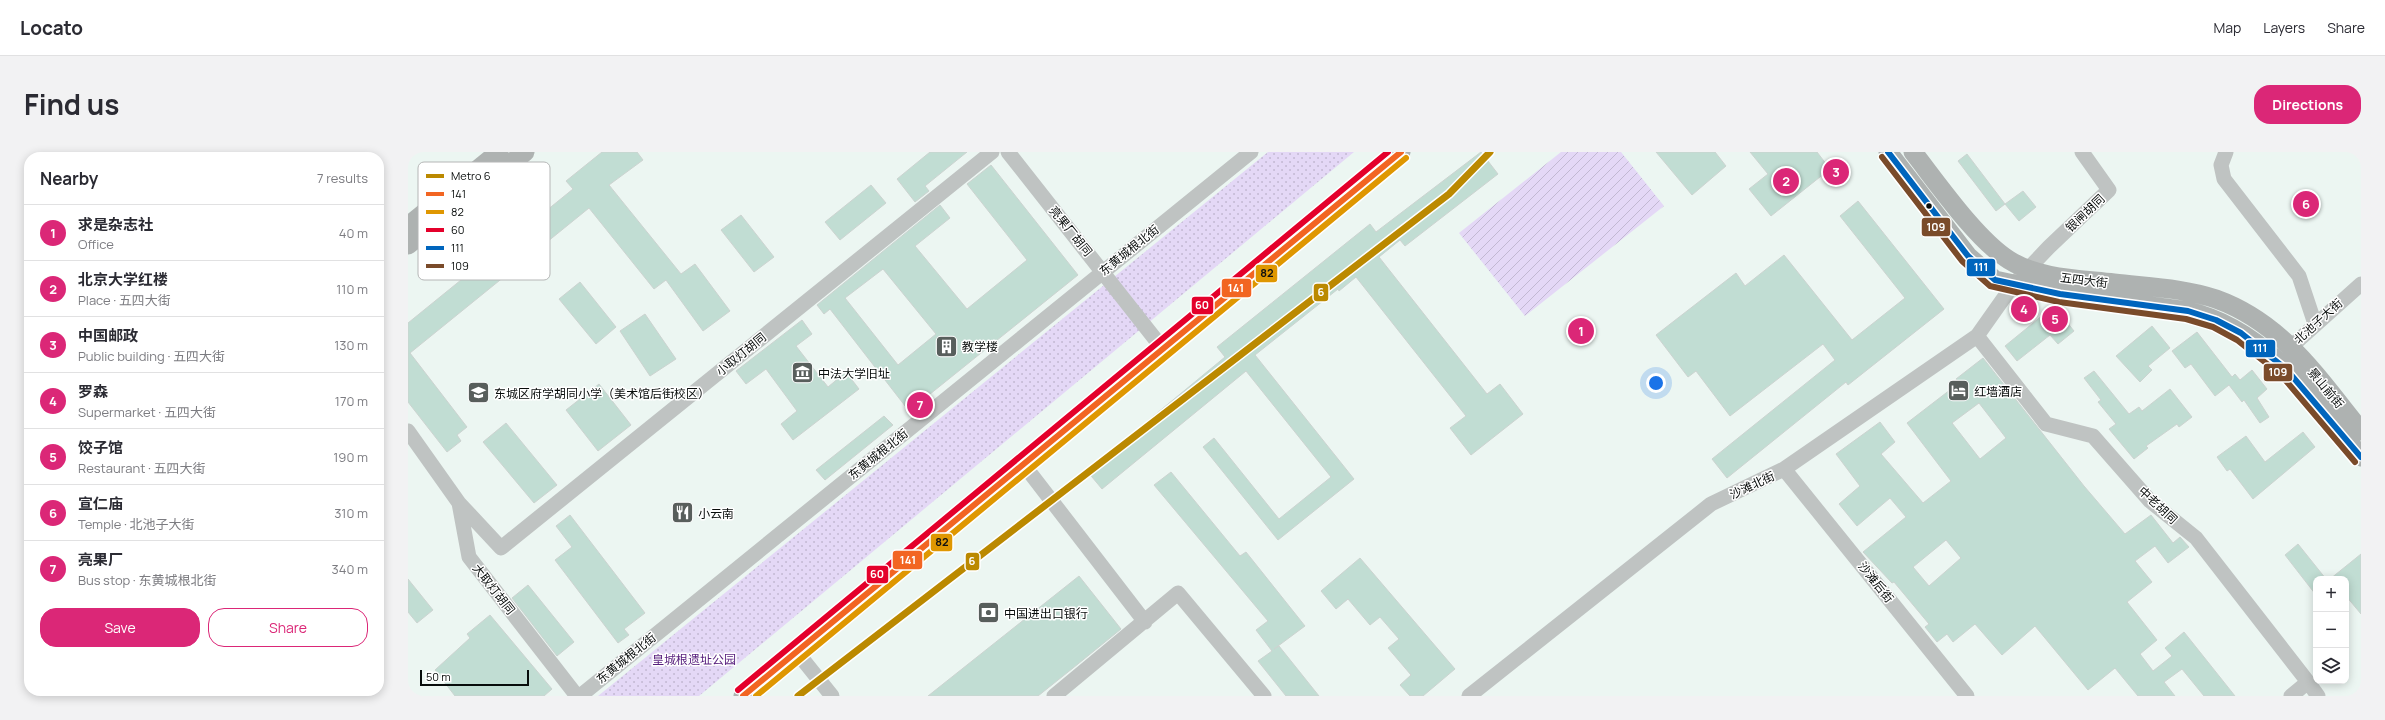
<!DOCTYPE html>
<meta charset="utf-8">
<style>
body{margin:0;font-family:Manrope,"Noto Sans SC",sans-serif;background:#f2f2f3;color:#2b2b33}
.controls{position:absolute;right:12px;bottom:12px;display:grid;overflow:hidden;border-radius:8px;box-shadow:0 2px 10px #0003}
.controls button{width:36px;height:36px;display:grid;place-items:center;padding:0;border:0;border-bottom:1px solid #e1e1e2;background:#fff;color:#2b2b33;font:20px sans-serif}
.scale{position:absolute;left:12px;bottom:10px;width:109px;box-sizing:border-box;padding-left:4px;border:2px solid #080c0b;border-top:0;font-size:11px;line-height:14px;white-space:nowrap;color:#080c0b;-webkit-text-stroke:3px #fff;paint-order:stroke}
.you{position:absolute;left:1248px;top:231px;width:14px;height:14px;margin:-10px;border:3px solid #fff;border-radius:50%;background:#1a73e8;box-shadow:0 0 0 6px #1a73e833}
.badge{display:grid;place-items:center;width:26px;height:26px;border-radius:50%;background:#db2777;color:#fff;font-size:13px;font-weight:700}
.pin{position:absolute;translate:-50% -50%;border:2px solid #fff;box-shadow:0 1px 4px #0006}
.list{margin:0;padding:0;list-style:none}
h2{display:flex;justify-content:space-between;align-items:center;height:52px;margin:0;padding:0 16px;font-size:17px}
h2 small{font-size:13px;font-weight:400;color:#7c7c81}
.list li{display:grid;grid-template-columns:26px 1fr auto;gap:12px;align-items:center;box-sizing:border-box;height:56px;padding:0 16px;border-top:1px solid #e1e1e2}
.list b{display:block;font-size:15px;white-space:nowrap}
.list p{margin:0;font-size:13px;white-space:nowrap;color:#7c7c81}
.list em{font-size:13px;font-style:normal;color:#7c7c81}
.actions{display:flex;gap:8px;padding:12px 16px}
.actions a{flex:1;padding:9px 0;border:1px solid #db2777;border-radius:16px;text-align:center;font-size:14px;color:#db2777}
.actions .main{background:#db2777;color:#fff}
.icon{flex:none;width:22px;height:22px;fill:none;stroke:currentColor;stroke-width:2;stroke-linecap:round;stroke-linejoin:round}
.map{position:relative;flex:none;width:1953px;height:544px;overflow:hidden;border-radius:16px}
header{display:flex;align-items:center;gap:24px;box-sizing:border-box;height:56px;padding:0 20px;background:#fff;border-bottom:1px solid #e1e1e2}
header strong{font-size:19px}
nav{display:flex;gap:22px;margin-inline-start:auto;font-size:14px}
.intro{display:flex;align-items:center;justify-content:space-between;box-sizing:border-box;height:96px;padding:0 24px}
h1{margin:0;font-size:28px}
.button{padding:10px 18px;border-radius:16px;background:#db2777;color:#fff;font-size:14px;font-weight:700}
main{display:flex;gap:24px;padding:0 24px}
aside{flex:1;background:#fff;border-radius:16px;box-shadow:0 2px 10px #0003}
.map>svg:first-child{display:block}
</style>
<header>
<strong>Locato</strong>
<nav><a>Map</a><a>Layers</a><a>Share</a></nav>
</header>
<div class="intro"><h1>Find us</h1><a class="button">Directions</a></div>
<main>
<aside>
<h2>Nearby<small>7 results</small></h2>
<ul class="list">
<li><span class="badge">1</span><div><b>求是杂志社</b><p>Office</p></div><em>40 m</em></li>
<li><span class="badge">2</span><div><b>北京大学红楼</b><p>Place · 五四大街</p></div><em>110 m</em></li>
<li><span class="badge">3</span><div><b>中国邮政</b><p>Public building · 五四大街</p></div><em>130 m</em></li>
<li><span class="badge">4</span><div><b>罗森</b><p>Supermarket · 五四大街</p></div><em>170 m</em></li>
<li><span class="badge">5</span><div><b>饺子馆</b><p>Restaurant · 五四大街</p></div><em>190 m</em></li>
<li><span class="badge">6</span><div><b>宣仁庙</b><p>Temple · 北池子大街</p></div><em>310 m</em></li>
<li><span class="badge">7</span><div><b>亮果厂</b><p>Bus stop · 东黄城根北街</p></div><em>340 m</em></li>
</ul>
<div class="actions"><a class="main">Save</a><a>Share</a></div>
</aside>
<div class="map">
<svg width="1953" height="544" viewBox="0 0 1953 544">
<defs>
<pattern id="park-dots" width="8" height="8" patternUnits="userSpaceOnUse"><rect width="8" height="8" fill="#e4d8f6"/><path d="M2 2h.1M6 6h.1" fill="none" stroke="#c2b8d2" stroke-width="1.8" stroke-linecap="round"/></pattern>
<pattern id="garden-furrows" width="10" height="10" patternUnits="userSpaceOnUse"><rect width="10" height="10" fill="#e4d8f6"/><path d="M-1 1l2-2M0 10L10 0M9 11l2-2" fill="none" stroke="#c2b8d2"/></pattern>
</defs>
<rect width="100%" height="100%" fill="#ecf6f2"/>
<path fill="url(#park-dots)" d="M 860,0 L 946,0 L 291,544 L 190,544 Z"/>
<path fill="url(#garden-furrows)" d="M 1153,0 L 1213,0 L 1256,54 L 1117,164 L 1051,81 Z"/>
<path fill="#c1ddd3" stroke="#ccd3d0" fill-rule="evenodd" d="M 194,0 L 229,0 L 235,8 L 201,33 L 273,122 L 287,112 L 322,159 L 295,179 L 258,128 L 246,137 L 181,56 L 2,201 L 59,275 L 49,283 L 53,289 L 39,300 L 0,250 L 0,171 L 165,37 L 158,29 Z
M 522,0 L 559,0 L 517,34 L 521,39 L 507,50 L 489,27 Z
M 1073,0 L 1090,22 L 997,94 L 992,88 L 971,105 L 1079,242 L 1092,232 L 1115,262 L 1063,303 L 1042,276 L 1058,264 L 948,125 L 931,139 L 930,137 L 847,203 L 946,327 L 870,388 L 795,295 L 806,286 L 871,367 L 923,325 L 838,219 L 694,337 L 679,319 L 817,205 L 809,195 L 962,72 L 968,80 Z
M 1248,0 L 1307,0 L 1318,14 L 1284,43 Z
M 1342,0 L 1409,0 L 1422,17 L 1363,64 L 1341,37 L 1360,22 Z
M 1559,2 L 1597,52 L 1588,59 L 1550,9 Z
M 583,13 L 670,123 L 501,259 L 422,157 L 416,162 L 409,153 L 532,53 L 542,66 L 507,94 L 559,157 L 619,108 L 559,32 ZM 475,117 L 528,182 L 490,213 L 437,146 Z
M 463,33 L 478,51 L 432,88 L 417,70 Z
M 1615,39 L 1628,55 L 1611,69 L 1597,52 Z
M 1450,49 L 1536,157 L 1440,233 L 1438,230 L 1319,326 L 1304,307 L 1427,208 L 1415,192 L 1322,264 L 1288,219 L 1280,225 L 1248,183 L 1328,121 L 1337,134 L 1376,103 L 1444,188 L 1497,146 L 1432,64 Z
M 333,63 L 366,105 L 346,120 L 313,78 Z
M 172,130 L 208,175 L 188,192 L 151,147 Z
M 1646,154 L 1666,179 L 1650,192 L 1642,183 L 1609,209 L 1597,194 Z
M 237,162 L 268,207 L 242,224 L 212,179 Z
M 394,168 L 404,182 L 388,194 L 420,235 L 438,220 L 451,237 L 385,288 L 373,272 L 389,259 L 358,217 L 338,232 L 328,219 Z
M 1744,174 L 1762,196 L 1740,214 L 1744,218 L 1732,230 L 1708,204 Z
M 1789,180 L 1824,225 L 1827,222 L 1832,228 L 1844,218 L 1859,237 L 1849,246 L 1861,265 L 1852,271 L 1836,248 L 1834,250 L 1821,233 L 1807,244 L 1783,212 L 1777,216 L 1764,199 Z
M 1575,206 L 1676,334 L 1717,382 L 1743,363 L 1765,391 L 1772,385 L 1781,395 L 1760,411 L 1747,394 L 1727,409 L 1744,430 L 1719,450 L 1749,488 L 1732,502 L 1745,519 L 1764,504 L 1757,496 L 1776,480 L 1827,544 L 1796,544 L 1774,517 L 1756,530 L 1767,544 L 1730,544 L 1707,516 L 1680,538 L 1627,474 L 1594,503 L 1567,472 L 1545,490 L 1539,482 L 1529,490 L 1517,475 L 1521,472 L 1486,430 L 1484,431 L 1455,400 L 1498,365 L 1482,346 L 1449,374 L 1431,352 L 1452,334 L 1428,302 L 1472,270 L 1487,290 L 1473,302 L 1515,351 L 1543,329 L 1499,271 L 1551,231 L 1548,227 ZM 1571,251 L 1598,286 L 1572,307 L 1544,271 ZM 1538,388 L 1553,406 L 1521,434 L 1505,415 Z
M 1686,219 L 1721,262 L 1731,255 L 1734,259 L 1762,237 L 1784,265 L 1771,275 L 1769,272 L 1738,294 L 1740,296 L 1726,307 L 1701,277 L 1708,272 L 1690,250 L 1693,248 L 1676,226 Z
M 191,232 L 223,273 L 190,299 L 158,258 Z
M 476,264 L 485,273 L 417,328 L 408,318 Z
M 98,271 L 149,333 L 126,351 L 75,290 Z
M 1895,280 L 1907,295 L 1845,347 L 1822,317 L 1819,319 L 1809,305 L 1838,284 L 1857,310 Z
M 763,320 L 832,404 L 838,400 L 897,474 L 866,497 L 871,494 L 911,544 L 878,544 L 850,509 L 864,499 L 848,478 L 860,469 L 746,333 Z
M 162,363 L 237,461 L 216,477 L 221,483 L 210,491 L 147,408 L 164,395 L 148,374 Z
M 1890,392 L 1918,427 L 1908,427 L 1908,443 L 1877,403 Z
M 1953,402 L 1953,462 L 1938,444 L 1938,427 L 1922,427 Z
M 952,406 L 1047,517 L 1015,544 L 1002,544 L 992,533 L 1003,523 L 980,496 L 991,487 L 972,465 L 962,473 L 940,447 L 928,457 L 913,439 Z
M 671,424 L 713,477 L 665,516 L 630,544 L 520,544 Z
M 0,427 L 25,458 L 9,471 L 0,460 Z
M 120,433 L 166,490 L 149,504 L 104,446 Z
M 82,463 L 144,537 L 136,544 L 47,544 L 27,518 L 62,486 L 59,482 Z"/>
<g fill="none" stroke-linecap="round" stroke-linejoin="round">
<path stroke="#bfc3c2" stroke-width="15" d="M 600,0 L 755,197
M 1818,0 L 1813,13 L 1816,27 L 1891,124 L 1907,172
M 1569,184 L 1638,272 L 1685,284 L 1742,349 L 1788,386 L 1900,530 L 1883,544
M 1875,202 L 1953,132
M 0,279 L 51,351 L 61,405 L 169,544
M 616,313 L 737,470
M 1376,317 L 1559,544
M 51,351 L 93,396 L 584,0
M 388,499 L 424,544
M 1900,530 L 1910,544
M 172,544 L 843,0
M 646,544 L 770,441 L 856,544
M 1061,544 L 1303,352 L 1376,317 L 1569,184 L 1605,133 L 1641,95 L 1701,38 L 1674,0"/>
<path stroke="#aeb2b1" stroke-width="19" d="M 1480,0 L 1560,104 L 1587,128 L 1652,142 L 1780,159 C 1858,177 1906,247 1953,305
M 1505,0 C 1530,32 1568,87 1601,108 C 1631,127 1672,127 1706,131 C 1740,135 1776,136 1808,147 C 1875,171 1910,226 1953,279
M 0,74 L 91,0
M 0,93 L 117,0
M 335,544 L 993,0"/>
<defs>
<path id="bus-1" d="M 335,544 L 993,0"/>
<path id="bus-2" d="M 348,544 L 998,6"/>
<path id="bus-3" d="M 330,538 L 980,0"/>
<path id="bus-4" d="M 1480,0 L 1560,104 L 1587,128 L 1652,142 L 1780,159 L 1808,168 L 1833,181 L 1878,217 L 1953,305"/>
<path id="bus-5" d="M 1474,5 L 1554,109 L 1582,134 L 1651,150 L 1778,167 L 1805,175 L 1829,188 L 1873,223 L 1947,310"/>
</defs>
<use href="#bus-1" stroke="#fff" stroke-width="9"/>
<use href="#bus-2" stroke="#fff" stroke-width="9"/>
<use href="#bus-3" stroke="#fff" stroke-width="9"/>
<use href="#bus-4" stroke="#fff" stroke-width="9"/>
<use href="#bus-5" stroke="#fff" stroke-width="9"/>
<use href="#bus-1" stroke="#f26522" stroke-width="6"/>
<use href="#bus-2" stroke="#df9701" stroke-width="6"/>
<use href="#bus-3" stroke="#e4002b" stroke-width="6"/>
<use href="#bus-4" stroke="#0065bd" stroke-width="6"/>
<use href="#bus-5" stroke="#7a4b2a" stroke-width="6"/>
<defs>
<path id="metro-1" d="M 390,544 L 1041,42 L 1082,0"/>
</defs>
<use href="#metro-1" stroke="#fff" stroke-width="10"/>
<use href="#metro-1" stroke="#bb8900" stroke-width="7"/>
</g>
<defs>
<symbol id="building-square" viewBox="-11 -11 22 22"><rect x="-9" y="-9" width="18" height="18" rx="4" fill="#585e5c" stroke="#fff"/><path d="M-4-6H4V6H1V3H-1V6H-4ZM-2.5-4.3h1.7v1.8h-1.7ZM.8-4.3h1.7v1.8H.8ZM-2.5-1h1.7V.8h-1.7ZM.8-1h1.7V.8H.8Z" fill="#fff"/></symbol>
<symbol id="museum-square" viewBox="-11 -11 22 22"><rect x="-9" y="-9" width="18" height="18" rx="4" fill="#585e5c" stroke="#fff"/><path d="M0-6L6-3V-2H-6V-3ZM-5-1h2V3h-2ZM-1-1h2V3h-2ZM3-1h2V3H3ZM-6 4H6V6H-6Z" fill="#fff"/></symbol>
<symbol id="hotel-square" viewBox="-11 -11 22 22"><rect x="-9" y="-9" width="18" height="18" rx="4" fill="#585e5c" stroke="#fff"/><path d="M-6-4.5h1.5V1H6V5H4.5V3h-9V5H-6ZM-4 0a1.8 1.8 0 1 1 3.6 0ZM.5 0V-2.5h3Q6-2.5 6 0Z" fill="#fff"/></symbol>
<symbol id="school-square" viewBox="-11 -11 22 22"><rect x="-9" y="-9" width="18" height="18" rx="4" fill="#585e5c" stroke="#fff"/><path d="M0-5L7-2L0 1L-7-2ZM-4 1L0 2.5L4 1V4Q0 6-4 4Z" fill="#fff"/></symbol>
<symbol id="restaurant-square" viewBox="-11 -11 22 22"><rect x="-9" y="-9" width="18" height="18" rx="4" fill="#585e5c" stroke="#fff"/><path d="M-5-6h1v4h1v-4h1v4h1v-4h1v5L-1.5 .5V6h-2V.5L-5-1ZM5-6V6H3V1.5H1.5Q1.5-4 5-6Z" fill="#fff"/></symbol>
<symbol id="bank-square" viewBox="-11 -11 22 22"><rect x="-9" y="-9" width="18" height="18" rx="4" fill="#585e5c" stroke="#fff"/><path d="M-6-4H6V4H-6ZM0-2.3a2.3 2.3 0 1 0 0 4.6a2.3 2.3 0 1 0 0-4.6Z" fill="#fff"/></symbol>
</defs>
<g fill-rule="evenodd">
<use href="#building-square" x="526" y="182" width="25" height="25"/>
<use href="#museum-square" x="382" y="208" width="25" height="25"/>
<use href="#hotel-square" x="1538" y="226" width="25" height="25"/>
<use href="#school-square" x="58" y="228" width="25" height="25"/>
<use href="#restaurant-square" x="262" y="348" width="25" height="25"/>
<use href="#bank-square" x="568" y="448" width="25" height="25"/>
</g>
<circle fill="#080c0b" stroke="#fff" stroke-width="1.5" cx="1521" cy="54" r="3.5"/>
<g text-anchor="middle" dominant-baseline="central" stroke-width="3" stroke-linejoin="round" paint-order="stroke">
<g font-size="12" fill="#080c0b" stroke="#fff">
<text transform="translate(1677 61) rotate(-43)">银闸胡同</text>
<text transform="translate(663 79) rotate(51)">亮果厂胡同</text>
<text transform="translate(721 98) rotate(-39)">东黄城根北街</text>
<text transform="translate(1676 128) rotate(7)">五四大街</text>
<text transform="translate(1910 169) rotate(-42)">北池子大街</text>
<text transform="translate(333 202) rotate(-39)">小取灯胡同</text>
<text transform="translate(1918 236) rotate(50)">景山前街</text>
<text transform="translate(470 302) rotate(-39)">东黄城根北街</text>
<text transform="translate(1344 333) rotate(-25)">沙滩北街</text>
<text transform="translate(1750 353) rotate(43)">中老胡同</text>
<text transform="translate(1468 430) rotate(51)">沙滩后街</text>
<text transform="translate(86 437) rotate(52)">大取灯胡同</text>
<text transform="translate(218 506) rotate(-39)">东黄城根北街</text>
</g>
<g font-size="12" fill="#080c0b" stroke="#fff" text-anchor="start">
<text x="554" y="194">教学楼</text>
<text x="410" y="221">中法大学旧址</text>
<text x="1566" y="239">红墙酒店</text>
<text x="86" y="241">东城区府学胡同小学（美术馆后街校区）</text>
<text x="290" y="361">小云南</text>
<text x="596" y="461">中国进出口银行</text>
</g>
<g font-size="12" fill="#561d7c" stroke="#fff">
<text x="286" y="507">皇城根遗址公园</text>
</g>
</g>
<rect x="10" y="10" width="132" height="118" rx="6" fill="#fff" stroke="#b5b6b6" stroke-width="1"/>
<rect x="18" y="22" width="18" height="4" fill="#bb8900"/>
<rect x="18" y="40" width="18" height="4" fill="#f26522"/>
<rect x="18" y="58" width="18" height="4" fill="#df9701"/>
<rect x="18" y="76" width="18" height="4" fill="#e4002b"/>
<rect x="18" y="94" width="18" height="4" fill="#0065bd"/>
<rect x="18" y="112" width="18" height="4" fill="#7a4b2a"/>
<g font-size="11" fill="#080c0b">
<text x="43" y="28">Metro 6</text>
<text x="43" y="46">141</text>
<text x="43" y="64">82</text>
<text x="43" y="82">60</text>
<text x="43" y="100">111</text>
<text x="43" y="118">109</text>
</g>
<g stroke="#fff" stroke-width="1.5">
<rect x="1513" y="65" width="30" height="20" rx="4" fill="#7a4b2a"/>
<rect x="1558" y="106" width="30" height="19" rx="4" fill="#0065bd"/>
<rect x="847" y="112" width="23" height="19" rx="4" fill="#df9701"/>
<rect x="813" y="126" width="31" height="20" rx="4" fill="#f26522"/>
<rect x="905" y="131" width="16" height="19" rx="4" fill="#bb8900"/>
<rect x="783" y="144" width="23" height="19" rx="4" fill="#e4002b"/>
<rect x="1837" y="187" width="31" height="19" rx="4" fill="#0065bd"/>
<rect x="1855" y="211" width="30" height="19" rx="4" fill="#7a4b2a"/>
<rect x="522" y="381" width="23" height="19" rx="4" fill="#df9701"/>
<rect x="484" y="398" width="31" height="20" rx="4" fill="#f26522"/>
<rect x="557" y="400" width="15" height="19" rx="4" fill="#bb8900"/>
<rect x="458" y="413" width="23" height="19" rx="4" fill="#e4002b"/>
</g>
<g font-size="11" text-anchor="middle" font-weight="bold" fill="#fff">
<text x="1528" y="79">109</text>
<text x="1573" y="119">111</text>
<text x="828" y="140">141</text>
<text x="913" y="144">6</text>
<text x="794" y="157">60</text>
<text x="1852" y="200">111</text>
<text x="1870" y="224">109</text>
<text x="500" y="412">141</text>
<text x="564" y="413">6</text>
<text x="469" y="426">60</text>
</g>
<g font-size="11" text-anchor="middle" font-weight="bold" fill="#111">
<text x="859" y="125">82</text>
<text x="534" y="394">82</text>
</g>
</svg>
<div class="controls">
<button>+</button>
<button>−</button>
<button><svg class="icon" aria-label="layers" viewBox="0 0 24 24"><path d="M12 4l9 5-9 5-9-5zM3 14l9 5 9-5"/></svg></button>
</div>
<div class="scale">50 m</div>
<div class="you"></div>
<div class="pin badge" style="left:1173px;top:179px">1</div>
<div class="pin badge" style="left:1378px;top:29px">2</div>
<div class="pin badge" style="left:1428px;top:20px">3</div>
<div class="pin badge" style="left:1616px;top:157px">4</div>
<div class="pin badge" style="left:1647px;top:167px">5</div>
<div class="pin badge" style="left:1898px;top:52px">6</div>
<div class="pin badge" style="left:512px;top:253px">7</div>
</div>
</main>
